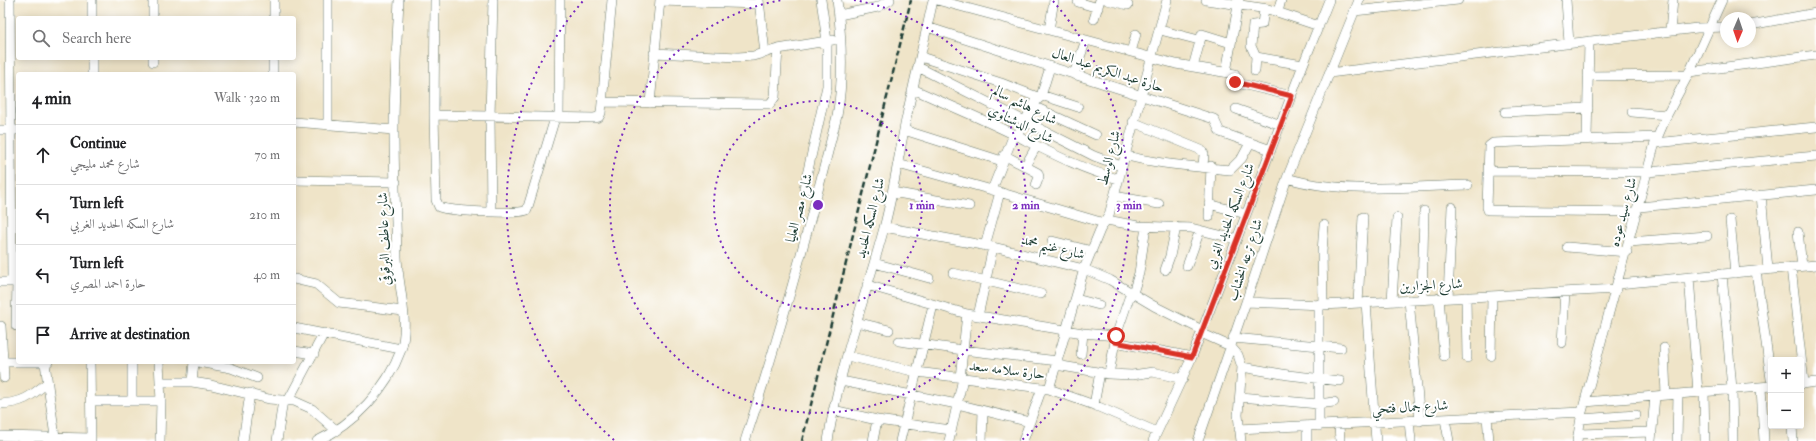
<!DOCTYPE html>
<meta charset="utf-8">
<style>
body{margin:0;font-family:"IM FELL Double Pica",Amiri,serif;background:#f6f6f6;color:#202124}
.controls{position:absolute;right:12px;bottom:12px;display:grid;overflow:hidden;border-radius:4px;box-shadow:0 2px 10px #0003}
.controls button{width:36px;height:36px;display:grid;place-items:center;padding:0;border:0;border-bottom:1px solid #e0e0e0;background:#fff;color:#202124;font:20px sans-serif}
.compass{position:absolute;left:1720px;top:12px;width:36px;height:36px;border-radius:50%;background:#fff;box-shadow:0 2px 10px #0003;rotate:182deg}
.stop{position:absolute;width:12px;height:12px;margin:-9px;border:3px solid #d93025;border-radius:50%;background:#fff}
.stop.end{background:#d93025;border-color:#fff;box-shadow:0 1px 4px #0008}
.list{margin:0;padding:0;list-style:none}
h2{display:flex;justify-content:space-between;align-items:center;height:52px;margin:0;padding:0 16px;font-size:17px}
h2 small{font-size:13px;font-weight:400;color:#757577}
.list li{display:grid;grid-template-columns:26px 1fr auto;gap:12px;align-items:center;box-sizing:border-box;height:60px;padding:0 16px;border-top:1px solid #e0e0e0}
.list b{display:block;font-size:15px;white-space:nowrap}
.list p{margin:0;font-size:13px;white-space:nowrap;color:#757577}
.list em{font-size:13px;font-style:normal;color:#757577}
.icon{flex:none;width:22px;height:22px;fill:none;stroke:currentColor;stroke-width:2;stroke-linecap:round;stroke-linejoin:round}
.map{position:relative;flex:none;width:1816px;height:441px;overflow:hidden}
.search{position:absolute;background:#fff;box-shadow:0 2px 10px #0003;left:16px;top:16px;width:280px;height:44px;display:flex;align-items:center;gap:10px;box-sizing:border-box;padding:0 14px;border-radius:4px;color:#757577;font-size:15px}
.panel{position:absolute;background:#fff;box-shadow:0 2px 10px #0003;left:16px;top:72px;width:280px;height:292px;border-radius:4px}
.map>svg:first-child{display:block}
</style>
<div class="map">
<svg width="1816" height="441" viewBox="0 0 1816 441">
<rect width="100%" height="100%" fill="#fff"/>
<filter id="ink" filterUnits="userSpaceOnUse"><feTurbulence type="fractalNoise" baseFrequency=".025" numOctaves="2"/><feDisplacementMap in="SourceGraphic" scale="8" xChannelSelector="R" yChannelSelector="G"/><feConvolveMatrix kernelMatrix="1 2 1 2 8 2 1 2 1" color-interpolation-filters="sRGB"/></filter>
<filter id="wash" filterUnits="userSpaceOnUse"><feTurbulence type="fractalNoise" baseFrequency=".012" numOctaves="4" result="noise"/><feDisplacementMap in="SourceGraphic" scale="16" xChannelSelector="R" yChannelSelector="G"/><feGaussianBlur stdDeviation="0.9" result="paint"/><feColorMatrix in="noise" values="0 0 0 0 0 0 0 0 0 0 0 0 0 0 0 0 0 1.4 0 .05"/><feComposite in="paint" operator="in"/></filter>
<g filter="url(#wash)">
<rect width="100%" height="100%" fill="#efe4c8"/>
</g>
<g filter="url(#ink)">
<g fill="none" stroke-linecap="round" stroke-linejoin="round">
<defs>
<path id="minor" d="M 10,0 L 12,282
M 153,0 L 153,18
M 435,0 L 434,115 L 436,200 L 439,207 C 450,211 519,215 527,210 L 555,118
M 759,0 L 765,53
M 937,0 L 1176,64 L 1235,74 L 1237,83 L 1292,96
M 1107,0 L 1128,5
M 1206,0 L 1268,9 L 1319,26
M 1566,0 L 1569,43
M 660,1 L 759,4
M 1078,2 L 1098,8
M 1354,11 L 1458,0
M 1278,12 L 1281,0
M 839,15 L 878,7 L 890,0
M 92,18 L 92,0
M 274,18 L 274,0
M 1094,19 L 1100,0
M 1750,25 L 1816,13
M 927,27 L 1214,119 L 1220,132 L 1271,150
M 1049,30 L 1054,0
M 1160,30 L 1199,40
M 1670,31 L 1673,0
M 1131,52 L 1136,34
M 654,53 L 738,57 L 753,56 L 778,49 L 833,40
M 921,57 L 1001,83 L 1040,98
M 1256,57 L 1303,65
M 153,58 L 153,62
M 918,67 L 1094,156 L 1121,166
M 1193,67 L 1202,34 L 1231,43
M 1255,71 L 1256,57 L 1251,46 L 1253,25 L 1262,24 L 1264,9
M 1226,72 L 1239,0
M 1689,72 L 1816,55
M 1329,73 L 1697,28 L 1726,27
M 92,74 L 92,58
M 273,74 L 273,58
M 1074,74 L 1086,40
M 1588,76 L 1688,75
M 913,89 C 948,105 983,119 1017,136 C 1051,153 1081,169 1118,179
M 1041,95 L 1078,107
M 602,102 L 770,104 L 775,97 L 778,49
M 650,103 L 660,0
M 1033,106 L 1096,135
M 1236,109 L 1281,125
M 1505,112 L 1588,108
M 1632,112 L 1667,115
M 434,115 L 594,118 L 599,117 L 601,113 L 612,0
M 559,118 L 560,0
M 294,122 L 394,130
M 1133,122 L 1201,150 L 1204,154 L 1203,166
M 328,125 L 328,0
M 0,130 L 18,130
M 904,130 L 1002,161
M 1017,136 L 1034,104 L 1041,96 L 1050,67
M 1587,139 L 1589,41
M 1655,143 L 1816,127
M 1004,155 L 1038,173 L 1039,177 L 1036,185
M 1124,155 C 1159,165 1194,166 1230,170 L 1242,158 L 1250,143
M 898,164 L 992,190 L 1104,223
M 1025,166 L 1036,147
M 1488,171 L 1648,172 L 1816,156
M 1287,178 C 1341,195 1411,186 1468,185
M 294,180 L 396,182
M 992,190 L 1014,134
M 818,191 L 804,188 L 827,86 L 827,41 L 821,0
M 892,192 L 969,206
M 1761,195 L 1768,269
M 1114,196 L 1159,204
M 1209,204 L 1246,214
M 1639,207 L 1816,190
M 491,212 L 490,116 L 493,0
M 1637,212 L 1488,210 L 1487,207 L 1489,146 L 1493,143 L 1657,137
M 1209,217 L 1211,166
M 1107,220 L 1138,226 L 1191,228 L 1236,239
M 1730,220 L 1735,273
M 884,227 L 993,247 L 1084,269 L 1110,280 L 1154,306 L 1202,330
M 1798,232 L 1802,266
M 1052,241 L 1092,251
M 1629,242 L 1707,236
M 985,246 L 1000,192
M 1567,247 L 1627,252
M 874,263 L 929,278
M 1187,266 L 1200,230
M 1791,267 L 1804,383
M 1165,270 L 1170,256 L 1176,227
M 1756,271 L 1771,379
M 953,273 L 1041,294
M 1722,274 L 1732,389 L 1733,441
M 1689,277 L 1698,392
M 294,279 L 316,284 L 339,303 L 403,311
M 0,282 L 17,282
M 1618,284 L 1816,265
M 867,285 L 967,314 L 1083,333 L 1116,336
M 1133,293 L 1139,273 L 1146,227
M 1466,297 L 1467,358
M 1439,298 L 1444,356
M 1448,298 L 1452,207
M 1076,299 L 1099,305
M 1422,299 L 1424,211
M 1409,300 L 1420,421
M 1392,301 L 1397,218
M 1246,302 L 1323,305 L 1617,289
M 1366,302 L 1376,441
M 1358,303 L 1363,217
M 1323,305 L 1322,252 L 1324,225
M 978,316 L 993,247
M 856,322 L 889,330
M 1,326 L 4,378
M 16,326 L 17,282
M 294,328 L 401,349
M 1201,333 L 1230,346 L 1238,355 L 1242,367 L 1238,415 L 1241,441
M 1233,338 L 1341,348
M 899,341 L 963,350 L 1058,361
M 1115,342 L 1192,357
M 1562,343 L 1565,292
M 1664,348 L 1666,395
M 294,351 L 314,354
M 1081,354 L 1083,333
M 847,356 L 917,372 L 1049,389 L 1094,405 L 1157,432
M 1491,356 L 1492,296
M 3,362 L 48,362
M 90,362 L 91,441
M 132,362 L 132,401
M 159,362 L 161,401 L 160,441
M 198,362 L 231,368 L 257,378
M 45,363 L 55,437
M 1056,365 L 1109,374 L 1132,375 L 1153,372 L 1183,379
M 1242,367 L 1288,375 L 1340,381
M 1109,374 L 1116,336 L 1131,292
M 960,378 L 967,314
M 841,381 L 957,404 L 1030,422
M 160,382 L 192,382 L 211,385 L 269,399 L 294,401 L 312,409 L 337,431
M 192,382 L 194,362
M 1801,384 L 1816,382
M 1761,387 L 1764,441
M 1049,389 L 1084,269 L 1100,230 L 1109,215 L 1167,0
M 1704,392 L 1705,441
M 1240,397 L 1318,404 L 1334,402
M 91,401 L 161,401
M 288,401 L 324,333
M 1585,402 L 1771,386
M 0,404 C 22,403 30,397 47,383
M 1094,405 L 1100,372
M 833,410 L 877,420 L 951,430
M 1487,417 L 1489,441
M 1445,419 L 1449,441
M 1581,419 L 1636,415
M 1409,421 L 1411,441
M 1339,425 L 1340,441
M 1307,426 L 1307,441
M 1319,426 L 1319,304
M 1792,426 L 1793,441
M 1239,429 L 1582,412
M 1578,434 L 1652,432
M 0,436 L 91,438
M 243,441 L 250,393
M 277,441 L 283,400
M 317,441 C 354,424 387,389 401,350 C 410,321 398,287 397,257 C 396,215 394,172 394,130 C 394,87 397,43 399,0
M 745,441 C 780,334 810,225 837,116 C 844,78 842,38 837,0
M 828,441 C 839,368 865,299 884,228 C 894,190 899,153 907,115 C 915,77 925,38 933,0
M 873,441 L 877,420
M 900,441 L 933,305
M 949,441 L 963,378
M 982,441 L 983,411
M 1023,441 L 1042,388
M 1153,441 L 1192,357 L 1303,65 L 1329,0
M 1198,441 L 1246,302 L 1287,178 L 1359,0
M 1577,441 L 1582,412 L 1655,143 L 1667,115 L 1688,75 L 1722,0
M 1651,441 L 1655,396
M 1677,441 L 1678,394"/>
</defs>
<use href="#minor" stroke="#687768" stroke-width="10"/>
<use href="#minor" stroke="#fff" stroke-width="9"/>
<path stroke="#1f3d34" stroke-width="2.5" stroke-dasharray="6 3" stroke-linecap="butt" d="M 802,441 L 911,0"/>
</g>
</g>
<g fill="none" stroke-linecap="round" stroke-linejoin="round" filter="url(#ink)">
<path stroke="#d93025" stroke-width="5" d="M 1116,336 L 1115,342 L 1192,357 L 1292,96 L 1235,82"/>
</g>
<g fill="none" stroke="#7b2cbf" stroke-width="2" stroke-dasharray="2 4">
<circle cx="818" cy="205" r="104"/>
<path d="M854 0A208 208 0 1 1 782 0"/>
<path d="M614 440A311 311 0 0 1 583 1M1053 1A311 311 0 0 1 1022 440"/>
</g>
<g text-anchor="middle" dominant-baseline="central" stroke-width="4" stroke-linejoin="round" paint-order="stroke">
<g font-size="14" fill="#1f3d34" stroke="#fff">
<text transform="translate(1108 70) rotate(18)">حارة عبد الكريم عبد العال</text>
<text transform="translate(1025 105) rotate(27)">شارع هاشم سالم</text>
<text transform="translate(1021 124) rotate(26)">شارع الدشناوي</text>
<text transform="translate(1109 158) rotate(-76)">شارع الوسط</text>
<text transform="translate(799 208) rotate(-75)">شارع مصر العليا</text>
<text transform="translate(1623 212) rotate(-75)">شارع سيد عوده</text>
<text transform="translate(1230 216) rotate(-69)">شارع السكه الحديد الغربي</text>
<text transform="translate(870 218) rotate(-76)">شارع السكه الحديد</text>
<text transform="translate(384 239) rotate(-92)">شارع عاطف البرقوقي</text>
<text transform="translate(1053 247) rotate(14)">شارع غنيم محمد</text>
<text transform="translate(1245 260) rotate(-72)">شارع ترعه الخشاب</text>
<text transform="translate(1431 285) rotate(-3)">شارع الجزارين</text>
<text transform="translate(1007 370) rotate(7)">حارة سلامه سعد</text>
<text transform="translate(1410 407) rotate(-3)">شارع جمال فتحي</text>
</g>
</g>
<circle cx="818" cy="205" r="6" fill="#7b2cbf" stroke="#fff" stroke-width="2"/>
<g font-size="12" text-anchor="middle" font-weight="bold" fill="#7b2cbf" stroke="#fff" stroke-width="4" stroke-linejoin="round" paint-order="stroke">
<text x="922" y="209">1 min</text>
<text x="1026" y="209">2 min</text>
<text x="1129" y="209">3 min</text>
</g>
</svg>
<div class="controls">
<button>+</button>
<button>−</button>
</div>
<svg class="compass" viewBox="-18 -18 36 36"><path d="M0-13l5 13h-10z" fill="#e53935"/><path d="M0 13l5-13h-10z" fill="#757577"/></svg>
<div class="stop" style="left:1116px;top:336px"></div>
<div class="stop end" style="left:1235px;top:82px"></div>
<div class="search"><svg class="icon" aria-label="search" viewBox="0 0 24 24"><circle cx="10" cy="10" r="6"/><path d="M15 15l6 6"/></svg>Search here</div>
<section class="panel">
<h2>4 min<small>Walk · 320 m</small></h2>
<ul class="list">
<li><svg class="icon" aria-label="ahead" viewBox="0 0 24 24"><path d="M12 20V5M6 11l6-6 6 6"/></svg><div><b>Continue</b><p>شارع محمد مليجي</p></div><em>70 m</em></li>
<li><svg class="icon" aria-label="left" viewBox="0 0 24 24"><path d="M17 20v-9H6M10 6l-5 5 5 5"/></svg><div><b>Turn left</b><p>شارع السكه الحديد الغربي</p></div><em>210 m</em></li>
<li><svg class="icon" aria-label="left" viewBox="0 0 24 24"><path d="M17 20v-9H6M10 6l-5 5 5 5"/></svg><div><b>Turn left</b><p>حارة احمد المصري</p></div><em>40 m</em></li>
<li><svg class="icon" aria-label="arrive" viewBox="0 0 24 24"><path d="M6 21V4h12l-3 4 3 4H6"/></svg><div><b>Arrive at destination</b></div></li>
</ul>
</section>
</div>
